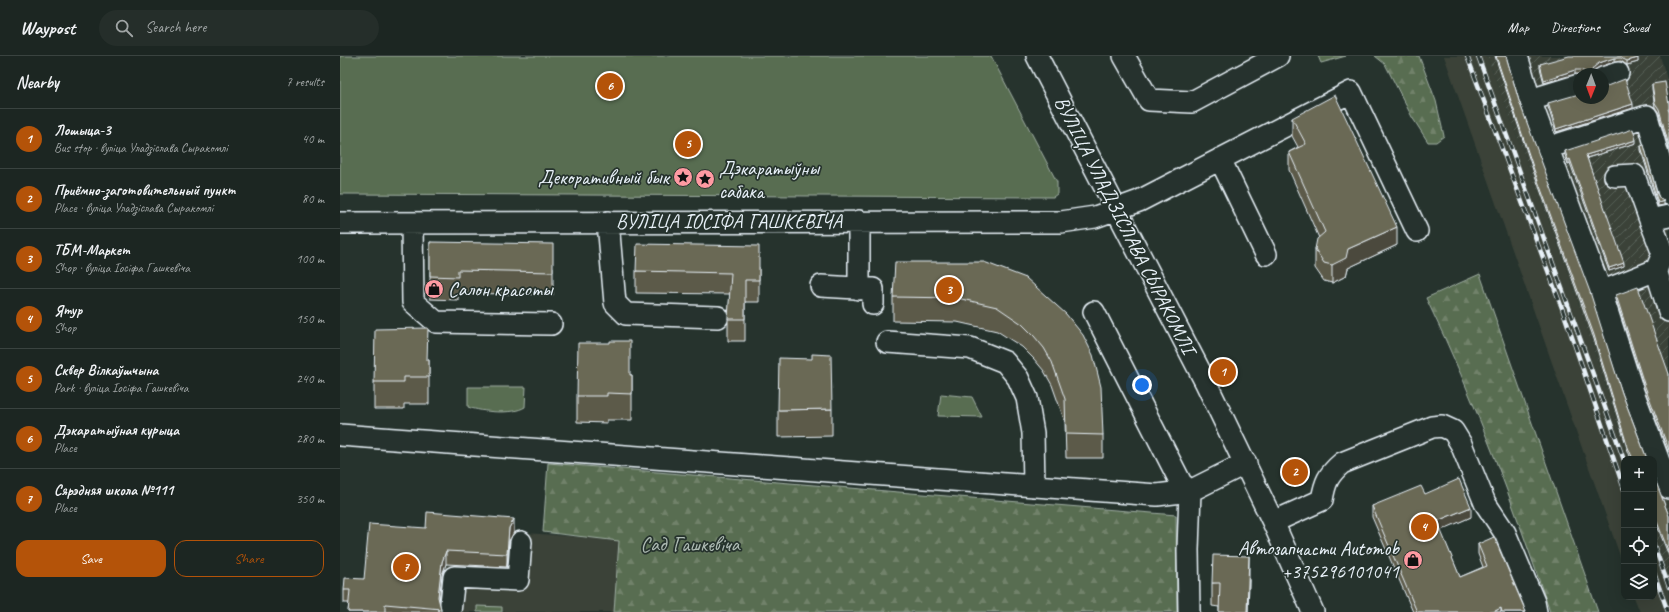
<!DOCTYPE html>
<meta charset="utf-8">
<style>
body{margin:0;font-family:Caveat,sans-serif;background:#252e2a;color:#f1f3f6}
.controls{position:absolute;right:12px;bottom:12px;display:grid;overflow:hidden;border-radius:8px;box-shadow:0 4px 16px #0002}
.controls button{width:36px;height:36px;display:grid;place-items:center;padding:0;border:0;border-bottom:1px solid #3a4340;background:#1c2622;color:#f1f3f6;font:20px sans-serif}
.compass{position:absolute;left:1233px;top:12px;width:36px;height:36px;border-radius:50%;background:#1c2622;box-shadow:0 4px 16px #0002;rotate:181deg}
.you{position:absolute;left:802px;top:329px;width:14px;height:14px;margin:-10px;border:3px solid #fff;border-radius:50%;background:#1a73e8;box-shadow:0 0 0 6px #1a73e833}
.badge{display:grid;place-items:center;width:26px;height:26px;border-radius:50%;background:#b45309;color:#fff;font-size:13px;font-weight:700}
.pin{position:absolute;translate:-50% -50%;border:2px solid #fff;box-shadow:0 1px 4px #0006}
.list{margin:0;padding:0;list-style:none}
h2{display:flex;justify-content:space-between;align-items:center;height:52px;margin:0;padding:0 16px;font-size:17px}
h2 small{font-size:13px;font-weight:400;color:#a0a5a5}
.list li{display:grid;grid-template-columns:26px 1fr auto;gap:12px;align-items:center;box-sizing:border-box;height:60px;padding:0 16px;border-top:1px solid #3a4340}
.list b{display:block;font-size:15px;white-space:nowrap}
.list p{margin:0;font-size:13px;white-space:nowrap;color:#a0a5a5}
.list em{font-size:13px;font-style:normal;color:#a0a5a5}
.actions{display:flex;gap:8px;padding:12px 16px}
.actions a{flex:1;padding:9px 0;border:1px solid #b45309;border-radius:12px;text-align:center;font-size:14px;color:#b45309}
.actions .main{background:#b45309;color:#fff}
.icon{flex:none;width:22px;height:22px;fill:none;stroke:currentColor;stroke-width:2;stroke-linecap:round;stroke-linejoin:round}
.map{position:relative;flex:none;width:1329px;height:556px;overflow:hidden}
header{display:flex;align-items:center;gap:24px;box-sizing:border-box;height:56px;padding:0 20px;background:#1c2622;border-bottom:1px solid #3a4340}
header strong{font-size:19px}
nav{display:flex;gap:22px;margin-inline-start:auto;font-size:14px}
.search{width:280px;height:36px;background:#252e2a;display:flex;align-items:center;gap:10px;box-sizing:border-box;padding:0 14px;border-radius:22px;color:#a0a5a5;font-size:15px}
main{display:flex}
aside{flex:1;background:#1c2622}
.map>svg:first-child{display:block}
</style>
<header>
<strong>Waypost</strong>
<div class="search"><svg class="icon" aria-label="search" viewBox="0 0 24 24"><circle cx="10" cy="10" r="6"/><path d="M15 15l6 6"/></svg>Search here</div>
<nav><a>Map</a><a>Directions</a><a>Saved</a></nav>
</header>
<main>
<aside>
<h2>Nearby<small>7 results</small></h2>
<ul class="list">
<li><span class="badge">1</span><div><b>Лошыца-3</b><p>Bus stop · вуліца Уладзіслава Сыракомлі</p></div><em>40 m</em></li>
<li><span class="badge">2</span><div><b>Приёмно-заготовительный пункт</b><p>Place · вуліца Уладзіслава Сыракомлі</p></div><em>80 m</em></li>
<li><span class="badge">3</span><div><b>ТБМ-Маркет</b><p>Shop · вуліца Іосіфа Гашкевіча</p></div><em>100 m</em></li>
<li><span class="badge">4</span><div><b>Ятур</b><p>Shop</p></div><em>150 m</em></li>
<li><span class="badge">5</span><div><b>Сквер Вілкаўшчына</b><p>Park · вуліца Іосіфа Гашкевіча</p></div><em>240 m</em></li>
<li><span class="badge">6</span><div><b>Дэкаратыўная курыца</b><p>Place</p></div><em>280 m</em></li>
<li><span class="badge">7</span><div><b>Сярэдняя школа №111</b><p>Place</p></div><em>350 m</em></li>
</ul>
<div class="actions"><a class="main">Save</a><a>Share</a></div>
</aside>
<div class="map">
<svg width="1329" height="556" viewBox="0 0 1329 556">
<defs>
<pattern id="industrial-furrows" width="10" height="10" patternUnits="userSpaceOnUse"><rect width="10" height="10" fill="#3b4339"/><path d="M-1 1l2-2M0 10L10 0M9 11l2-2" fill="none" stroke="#575f56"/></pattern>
<pattern id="forest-firs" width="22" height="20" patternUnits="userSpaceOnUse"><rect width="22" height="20" fill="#596d51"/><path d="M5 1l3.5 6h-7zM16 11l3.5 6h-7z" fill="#71826b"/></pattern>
</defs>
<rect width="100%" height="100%" fill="#26332d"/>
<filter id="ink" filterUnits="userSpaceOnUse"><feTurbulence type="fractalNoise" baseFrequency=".025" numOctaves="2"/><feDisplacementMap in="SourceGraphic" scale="8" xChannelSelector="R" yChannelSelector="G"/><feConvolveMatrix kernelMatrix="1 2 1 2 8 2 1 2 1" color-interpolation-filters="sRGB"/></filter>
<g filter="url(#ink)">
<path fill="#3b4339" d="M 1104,0 L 1147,0 L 1229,218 L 1289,403 L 1284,403 L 1284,511 Z
M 96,470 L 279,484 L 274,556 L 9,556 L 10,548 L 4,547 L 24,537 L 85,485 Z
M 1314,481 L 1329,523 L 1329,556 L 1300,556 L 1294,541 L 1314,541 Z"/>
<path fill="url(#industrial-furrows)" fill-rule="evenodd" d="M 1147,0 L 1320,0 L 1329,30 L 1329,523 L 1314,481 L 1314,403 L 1289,403 L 1229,218 ZM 1239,18 L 1263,18 L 1263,42 L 1239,42 Z"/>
<path fill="url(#forest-firs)" stroke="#a0afa4" d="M 978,0 L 1006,0 L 981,7 Z
M 1035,0 L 1079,0 L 1096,45 L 1104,80 L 1096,86 L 1088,86 L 1072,61 L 1045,8 Z
M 1140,218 L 1258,556 L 1210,556 C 1174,450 1135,343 1086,242 Z
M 208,407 L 836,459 L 837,556 L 274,556 L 279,485 L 203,476 Z"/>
<path fill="#596d51" stroke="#a0afa4" d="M 0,0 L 651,0 L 717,126 L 717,138 L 713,141 L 0,138 Z
M 128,331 L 186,331 L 185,351 C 172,359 142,356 128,351 Z
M 601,338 L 632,341 L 642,361 L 598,360 Z
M 137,550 L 162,551 L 162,556 L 137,556 Z"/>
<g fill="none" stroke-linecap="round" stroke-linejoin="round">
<defs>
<path id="minor" d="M 697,0 L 866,327 L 933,466 L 973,556
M 784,0 L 809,44 L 852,46 L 938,0
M 1177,0 L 1190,44 L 1261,236 L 1293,336 L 1329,432
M 1263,22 L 1278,17
M 1190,44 L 1239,29
M 1207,92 L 1307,60 L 1329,138
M 880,103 L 926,198
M 1275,120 L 1294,119 L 1310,164 L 1329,160
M 519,165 L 519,233
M 268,166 L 275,247 L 286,258 L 378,261
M 0,167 L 721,166 L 755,161 L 799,145 L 1011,36 L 1077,175
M 72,168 L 73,246 L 96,266 L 211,268
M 1316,214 L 1329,255
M 481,230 L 533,233 L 533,248
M 1261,236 L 1316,214 L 1323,198 L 1310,164
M 754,256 L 841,427 L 850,435 L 848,494 L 849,556
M 547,286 L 630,292 L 665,306 L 678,322 L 687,342 L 693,377 L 694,430
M 0,379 L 817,439 L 850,435 L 906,407
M 933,466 L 982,444 C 985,426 988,419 1002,407 L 1092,371 L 1102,370 L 1113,375 L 1121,388 L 1145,447 L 1165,477 L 1194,546 L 1196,556
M 110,556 L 114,521 L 178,524 L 181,486"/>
</defs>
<use href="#minor" stroke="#e8f1f8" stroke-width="24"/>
<use href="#minor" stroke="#26332d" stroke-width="21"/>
<defs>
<path id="rail" d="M 1127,0 L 1222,252 L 1284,433
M 1138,0 L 1284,404
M 1314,489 L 1329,531
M 1314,517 L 1328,556"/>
</defs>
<use href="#rail" stroke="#e8f1f8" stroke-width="4.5"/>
<use href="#rail" stroke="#26332d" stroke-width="3" stroke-dasharray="9" stroke-linecap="butt"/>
</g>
<path fill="#5c5a49" stroke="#e8f1f8" d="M 1155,0 L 1166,0 L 1179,45 L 1282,337 L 1307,403 L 1291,403 L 1287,392 L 1254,283 L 1193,114 Z
M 1297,0 L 1298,6 L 1287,9 L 1281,5 L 1274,6 L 1259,11 L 1254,14 L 1252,18 L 1235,18 L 1204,27 L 1200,12 L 1200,8 Z
M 1312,28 L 1329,49 L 1329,94 L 1319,57 L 1315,51 L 1312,33 Z
M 1208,47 L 1293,52 L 1216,76 L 1208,51 Z
M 952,62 L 1057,189 L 1008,212 L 1006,220 L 992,227 L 984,225 L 975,212 L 975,193 L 979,182 L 949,114 L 949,96 L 958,91 L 952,80 Z
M 1296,87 L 1247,102 L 1284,210 L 1269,215 L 1230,107 L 1228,108 L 1225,99 L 1225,95 Z
M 1301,90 L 1317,138 L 1324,149 L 1318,150 L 1301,94 Z
M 90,186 L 213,211 L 213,239 L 118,237 L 118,244 L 90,243 Z
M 419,211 L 419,246 L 405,246 L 405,285 L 388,285 L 388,263 L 390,238 L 296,237 L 296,215 Z
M 686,222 L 763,379 L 763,402 L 726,402 L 725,366 L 712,329 L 704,315 L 694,303 L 682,291 L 657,275 L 617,266 L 553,265 L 553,241 Z
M 1276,239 L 1329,318 L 1329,398 L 1304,332 L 1276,243 Z
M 87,304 L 89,304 L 89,348 L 64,348 L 64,353 L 34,353 L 34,326 Z
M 290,319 L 292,319 L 292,364 L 267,364 L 267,367 L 237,366 L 237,340 Z
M 492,353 L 492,380 L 438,381 L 438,354 Z
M 1314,421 L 1329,460 L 1329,500 L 1314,462 Z
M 1085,438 L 1131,461 L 1100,474 L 1120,521 L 1143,511 L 1138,498 L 1138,488 L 1186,556 L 1073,556 L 1032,461 L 1032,450 Z
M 86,472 L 174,476 L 169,485 L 167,511 L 106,508 L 102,519 L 99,545 L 101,553 L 101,556 L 8,556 L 9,547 L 4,547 L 4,534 L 24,523 Z
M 909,524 L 908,556 L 879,556 L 879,551 L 872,550 L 872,527 Z"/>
<path fill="#4b4a3c" stroke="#e8f1f8" d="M 1274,2 L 1274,6 L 1259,11 L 1254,14 L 1252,18 L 1251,18 L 1251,16 L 1254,11 L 1259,7 Z
M 1298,2 L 1298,6 L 1287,9 L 1287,5 Z
M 1235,14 L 1235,18 L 1204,27 L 1204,24 Z
M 1293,48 L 1293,52 L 1216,76 L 1216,73 Z
M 1296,84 L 1296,87 L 1246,102 L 1246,99 Z
M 1230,103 L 1230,107 L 1228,108 L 1228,104 Z
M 1324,145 L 1324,149 L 1318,150 L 1318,147 Z
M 1057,171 L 1057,189 L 1008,212 L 1006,220 L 992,227 L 992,209 L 1008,193 Z
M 1284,207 L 1284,210 L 1269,215 L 1269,212 Z
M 1131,451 L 1131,461 L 1097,476 L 1097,465 Z
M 174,463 L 174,476 L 169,485 L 167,511 L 167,498 L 169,472 Z
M 106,495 L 106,508 L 102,519 L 98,555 L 98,541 L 102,506 Z
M 909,500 L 909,524 L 908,556 L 907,556 Z
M 1161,552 L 1161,556 L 1153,556 Z"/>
<path fill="#6b6955" stroke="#e8f1f8" d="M 1156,0 L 1166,0 L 1179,45 L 1250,236 L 1282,337 L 1307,403 L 1293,403 L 1287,389 L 1254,279 L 1193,111 Z
M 1229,0 L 1297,0 L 1298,2 L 1287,5 L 1281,2 L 1274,2 L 1259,7 L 1254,11 L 1251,16 L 1251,18 L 1248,18 L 1247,17 L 1241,14 L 1235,14 L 1204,24 L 1200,8 Z
M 1285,23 L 1293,48 L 1216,73 L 1208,47 L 1239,38 L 1239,42 L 1263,42 L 1263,30 L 1267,30 Z
M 1325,26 L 1329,49 L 1329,53 L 1328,53 L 1329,56 L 1329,90 L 1319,53 L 1315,47 L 1312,28 Z
M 995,39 L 1057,171 L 1008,193 L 1006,202 L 992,209 L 984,207 L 975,193 L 977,183 L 985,176 L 949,96 L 966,88 L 952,62 Z
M 1293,73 L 1296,84 L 1246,99 L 1284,207 L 1269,212 L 1230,103 L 1228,104 L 1225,95 Z
M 1304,89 L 1317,138 L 1320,143 L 1324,145 L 1318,147 L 1301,90 Z
M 90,186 L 213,188 L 213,216 L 118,214 L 118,221 L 90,220 Z
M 297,188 L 419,190 L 419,224 L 405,224 L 405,263 L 388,263 L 391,217 L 296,215 Z
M 555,206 L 644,206 L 686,222 L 726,258 L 743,279 L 753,299 L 761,331 L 763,379 L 726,378 L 725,343 L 712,306 L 704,292 L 694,280 L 682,268 L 657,251 L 617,242 L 553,241 Z
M 1298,231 L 1329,318 L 1329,394 L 1304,328 L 1276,239 Z
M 88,272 L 87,304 L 89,304 L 89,321 L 64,321 L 64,326 L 34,326 L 35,273 Z
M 270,285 L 290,285 L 290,319 L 292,319 L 292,338 L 267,337 L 267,340 L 237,340 L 238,287 L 270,287 Z
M 472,298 L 491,299 L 492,353 L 438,354 L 439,302 L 472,303 Z
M 1314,421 L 1329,460 L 1329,497 L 1314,458 Z
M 1119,423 L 1131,451 L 1097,465 L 1120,521 L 1147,510 L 1138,488 L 1154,481 L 1186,556 L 1162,556 L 1161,552 L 1153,556 L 1077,556 L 1032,450 L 1081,430 L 1085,438 Z
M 87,456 L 174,463 L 169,472 L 167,498 L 106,495 L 102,506 L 98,541 L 101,553 L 45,548 L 45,556 L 8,556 L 10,534 L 4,534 L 5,522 L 24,523 L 29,468 L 86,472 Z
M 873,499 L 909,500 L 907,556 L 879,556 L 880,527 L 872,527 Z"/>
</g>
<defs>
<symbol id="sight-disc" viewBox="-11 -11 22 22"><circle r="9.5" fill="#ff9aa2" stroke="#26332d"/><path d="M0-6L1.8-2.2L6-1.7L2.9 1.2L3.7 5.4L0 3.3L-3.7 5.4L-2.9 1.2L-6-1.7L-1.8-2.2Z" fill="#111"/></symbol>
<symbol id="shop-disc" viewBox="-11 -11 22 22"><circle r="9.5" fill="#ff9aa2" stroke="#26332d"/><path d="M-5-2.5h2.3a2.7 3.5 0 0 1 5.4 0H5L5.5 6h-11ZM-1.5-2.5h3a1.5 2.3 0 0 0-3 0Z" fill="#111"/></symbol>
</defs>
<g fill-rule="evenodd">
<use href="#sight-disc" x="332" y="110" width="22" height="22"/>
<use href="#sight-disc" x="354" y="112" width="22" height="22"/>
<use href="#shop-disc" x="83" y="222" width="22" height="22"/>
<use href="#shop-disc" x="1062" y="493" width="22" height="22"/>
</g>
<g text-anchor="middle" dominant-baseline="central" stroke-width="3.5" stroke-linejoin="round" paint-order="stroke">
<g font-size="20" fill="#e8f1f8" stroke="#26332d" text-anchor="start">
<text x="379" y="112">Дэкаратыўны<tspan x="379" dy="23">сабака</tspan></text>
<text x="329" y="121" text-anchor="end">Декоративный бык</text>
<text x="108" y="233">Салон красоты</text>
<text x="1059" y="492" text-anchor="end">Автозапчасти Automob<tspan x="1059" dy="23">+375296101041</tspan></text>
</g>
<g font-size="20" fill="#e8f1f8" stroke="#26332d">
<text x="389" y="165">ВУЛІЦА ІОСІФА ГАШКЕВІЧА</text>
<text transform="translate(785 169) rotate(63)">ВУЛІЦА УЛАДЗІСЛАВА СЫРАКОМЛІ</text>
</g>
<g font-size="20" fill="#afbcb5" stroke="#26332d">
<text x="350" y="488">Сад Гашкевіча</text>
</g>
</g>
</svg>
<div class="controls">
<button>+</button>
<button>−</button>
<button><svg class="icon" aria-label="locate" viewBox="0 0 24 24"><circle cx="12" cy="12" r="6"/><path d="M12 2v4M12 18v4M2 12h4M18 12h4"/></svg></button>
<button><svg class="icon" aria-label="layers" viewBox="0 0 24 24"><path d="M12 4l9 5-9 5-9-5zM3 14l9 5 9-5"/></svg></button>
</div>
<svg class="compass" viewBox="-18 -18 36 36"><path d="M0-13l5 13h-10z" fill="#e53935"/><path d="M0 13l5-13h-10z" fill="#a0a5a5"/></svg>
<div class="you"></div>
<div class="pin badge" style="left:883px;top:316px">1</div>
<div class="pin badge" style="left:955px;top:416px">2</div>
<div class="pin badge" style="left:609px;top:234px">3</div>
<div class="pin badge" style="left:1084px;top:471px">4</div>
<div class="pin badge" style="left:348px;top:88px">5</div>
<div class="pin badge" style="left:270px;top:30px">6</div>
<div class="pin badge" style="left:66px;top:511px">7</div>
</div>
</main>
